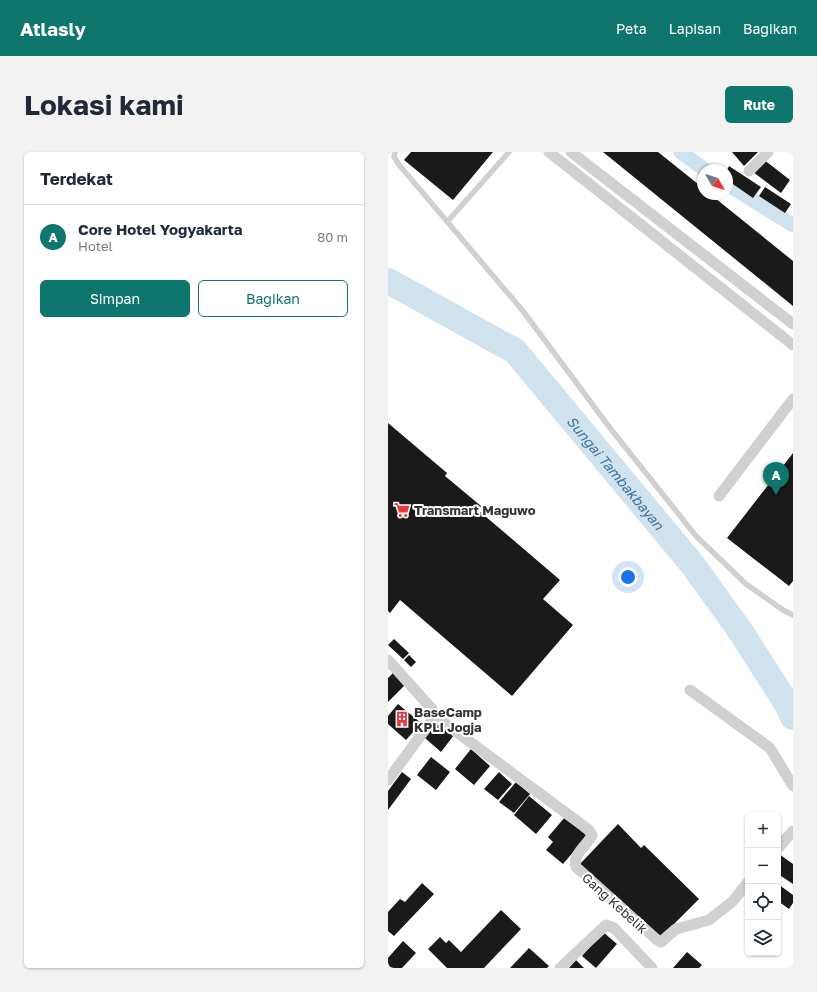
<!DOCTYPE html>
<html lang="id">
<meta charset="utf-8">
<style>
body{margin:0;font-family:"Golos Text",sans-serif;background:#f2f2f3;color:#1f2937}
.controls{position:absolute;right:12px;bottom:12px;display:grid;overflow:hidden;border-radius:6px;box-shadow:0 1px 3px #0004}
.controls button{width:36px;height:36px;display:grid;place-items:center;padding:0;border:0;border-bottom:1px solid #e0e1e3;background:#fff;color:#1f2937;font:20px sans-serif}
.compass{position:absolute;left:309px;top:12px;width:36px;height:36px;border-radius:50%;background:#fff;box-shadow:0 1px 3px #0004;rotate:129deg}
.you{position:absolute;left:240px;top:425px;width:14px;height:14px;margin:-10px;border:3px solid #fff;border-radius:50%;background:#1a73e8;box-shadow:0 0 0 6px #1a73e833}
.badge{display:grid;place-items:center;width:26px;height:26px;border-radius:50%;background:#0f766e;color:#fff;font-size:13px;font-weight:700}
.pin{position:absolute;translate:-50% -33px;filter:drop-shadow(0 1px 2px #0008)}
.pin::after{content:'';position:absolute;top:21px;width:14px;height:12px;background:inherit;clip-path:polygon(0 0,100% 0,50% 100%)}
.list{margin:0;padding:0;list-style:none}
h2{display:flex;justify-content:space-between;align-items:center;height:52px;margin:0;padding:0 16px;font-size:17px}
h2 small{font-size:13px;font-weight:400;color:#747a83}
.list li{display:grid;grid-template-columns:26px 1fr auto;gap:12px;align-items:center;box-sizing:border-box;height:64px;padding:0 16px;border-top:1px solid #e0e1e3}
.list b{display:block;font-size:15px;white-space:nowrap}
.list p{margin:0;font-size:13px;white-space:nowrap;color:#747a83}
.list em{font-size:13px;font-style:normal;color:#747a83}
.actions{display:flex;gap:8px;padding:12px 16px}
.actions a{flex:1;padding:9px 0;border:1px solid #0f766e;border-radius:6px;text-align:center;font-size:14px;color:#0f766e}
.actions .main{background:#0f766e;color:#fff}
.icon{flex:none;width:22px;height:22px;fill:none;stroke:currentColor;stroke-width:2;stroke-linecap:round;stroke-linejoin:round}
.map{position:relative;flex:none;width:405px;height:816px;overflow:hidden;border-radius:6px}
header{display:flex;align-items:center;gap:24px;box-sizing:border-box;height:56px;padding:0 20px;background:#0f766e;color:#fff}
header strong{font-size:19px}
nav{display:flex;gap:22px;margin-inline-start:auto;font-size:14px}
.intro{display:flex;align-items:center;justify-content:space-between;box-sizing:border-box;height:96px;padding:0 24px}
h1{margin:0;font-size:28px}
.button{padding:10px 18px;border-radius:6px;background:#0f766e;color:#fff;font-size:14px;font-weight:700}
main{display:flex;gap:24px;padding:0 24px}
aside{flex:1;background:#fff;border-radius:6px;box-shadow:0 1px 3px #0004}
.map>svg:first-child{display:block}
</style>
<header>
<strong>Atlasly</strong>
<nav><a>Peta</a><a>Lapisan</a><a>Bagikan</a></nav>
</header>
<div class="intro"><h1>Lokasi kami</h1><a class="button">Rute</a></div>
<main>
<aside>
<h2>Terdekat<small></small></h2>
<ul class="list">
<li><span class="badge">A</span><div><b>Core Hotel Yogyakarta</b><p>Hotel</p></div><em>80 m</em></li>
</ul>
<div class="actions"><a class="main">Simpan</a><a>Bagikan</a></div>
</aside>
<div class="map">
<svg width="405" height="816" viewBox="0 0 405 816">
<rect width="100%" height="100%" fill="#fff"/>
<g fill="none" stroke-linecap="round" stroke-linejoin="round">
<path stroke="#cfe2ee" stroke-width="15" d="M 293,0 L 317,18
M 339,32 L 405,73"/>
<path stroke="#cfe2ee" stroke-width="26" id="s1" d="M 0,129 L 127,199 L 304,412 L 353,480 L 399,552 L 405,565"/>
</g>
<path fill="#1a1a1a" d="M 23,0 L 105,0 L 65,48 L 16,8 Z
M 215,0 L 270,0 L 315,36 L 315,42 L 322,42 L 405,109 L 405,154 Z
M 344,0 L 370,0 L 356,14 Z
M 375,7 L 402,28 L 393,41 L 365,20 Z
M 341,14 L 373,35 L 365,46 L 339,28 L 339,18 Z
M 377,35 L 403,52 L 397,61 L 371,44 Z
M 0,271 L 59,321 L 57,324 L 93,354 L 90,358 L 172,428 L 155,447 L 185,473 L 124,544 L 12,448 L 2,461 L 0,459 Z
M 405,301 L 405,429 L 401,434 L 339,386 Z
M 6,487 L 21,501 L 15,507 L 0,493 Z
M 21,503 L 28,510 L 23,515 L 16,508 Z
M 5,521 L 18,532 L 0,550 L 0,526 Z
M 10,552 L 33,571 L 18,588 L 0,572 L 0,564 Z
M 49,570 L 66,583 L 53,600 L 37,586 Z
M 83,597 L 102,614 L 86,633 L 67,617 Z
M 43,605 L 62,620 L 48,638 L 29,623 Z
M 14,620 L 23,627 L 0,658 L 0,639 Z
M 111,620 L 124,632 L 110,648 L 96,637 Z
M 128,630 L 142,642 L 126,661 L 111,650 Z
M 141,644 L 164,663 L 148,682 L 126,663 Z
M 177,665 L 199,684 L 175,712 L 158,698 L 165,690 L 160,685 Z
M 230,672 L 253,696 L 256,693 L 311,747 L 271,787 L 192,712 Z
M 391,702 L 405,712 L 405,732 L 390,722 Z
M 34,731 L 46,742 L 6,784 L 0,779 L 0,760 L 12,747 L 17,750 Z
M 390,732 L 405,743 L 405,751 L 401,757 L 390,749 Z
M 113,758 L 133,777 L 96,816 L 59,816 L 40,797 L 52,785 L 58,791 L 61,788 L 73,800 Z
M 215,780 L 229,792 L 208,816 L 194,804 Z
M 15,789 L 28,801 L 14,816 L 0,816 L 0,806 Z
M 141,796 L 161,814 L 159,816 L 122,816 Z
M 299,800 L 314,813 L 311,816 L 285,816 Z
M 188,808 L 196,816 L 181,816 Z"/>
<g fill="none" stroke-linecap="round" stroke-linejoin="round">
<path stroke="#d0d0d0" stroke-width="5.5" d="M 7,0 L 6,5 L 12,14 L 135,159 L 222,276 L 308,384 L 358,432 L 395,458 L 405,463
M 60,69 L 121,0"/>
<path stroke="#d0d0d0" stroke-width="11" d="M 161,0 L 405,193
M 183,0 L 405,172
M 361,19 L 380,0
M 331,344 L 405,247
M 0,508 L 44,557 L 47,564
M 302,538 L 382,596 L 405,634
M 47,564 L 201,678 L 204,683 C 199,694 184,702 188,715 L 268,787 L 273,790 L 288,777 L 321,768 L 345,749 L 360,730
M 0,628 L 47,564
M 390,696 L 405,679
M 172,816 L 218,773 L 226,776 L 264,816"/>
</g>
<defs>
<symbol id="supermarket-bare" viewBox="-9 -9 18 18"><path d="M-6-5.5h2.5l.6 2H6L4.5 2H-2.5L-4.4-4H-6ZM-1.5 3.2a1.3 1.3 0 1 0 .1 0ZM3 3.2a1.3 1.3 0 1 0 .1 0Z" fill="#e63946" stroke="#fff" stroke-width="2.5" paint-order="stroke"/></symbol>
<symbol id="building-bare" viewBox="-9 -9 18 18"><path d="M-4-6H4V6H1V3H-1V6H-4ZM-2.5-4.3h1.7v1.8h-1.7ZM.8-4.3h1.7v1.8H.8ZM-2.5-1h1.7V.8h-1.7ZM.8-1h1.7V.8H.8Z" fill="#e63946" stroke="#fff" stroke-width="2.5" paint-order="stroke"/></symbol>
</defs>
<g fill-rule="evenodd">
<use href="#supermarket-bare" x="3" y="347" width="22" height="22"/>
<use href="#building-bare" x="3" y="556" width="22" height="22"/>
</g>
<g text-anchor="middle" dominant-baseline="central" stroke-width="4" stroke-linejoin="round" paint-order="stroke">
<g font-size="13" font-weight="bold" fill="#333" stroke="#fff" text-anchor="start">
<text x="26" y="358">Transmart Maguwo</text>
<text x="26" y="560">BaseCamp<tspan x="26" dy="15">KPLI Jogja</tspan></text>
</g>
<g font-size="13" fill="#333" stroke="#fff">
<text transform="translate(227 751) rotate(42)">Gang Kebelik</text>
</g>
<g font-size="14" font-style="italic" fill="#3f7597" stroke="#fff">
<text stroke="none"><textPath href="#s1" startOffset="303">Sungai Tambakbayan</textPath></text>
</g>
</g>
</svg>
<div class="controls">
<button>+</button>
<button>−</button>
<button><svg class="icon" aria-label="locate" viewBox="0 0 24 24"><circle cx="12" cy="12" r="6"/><path d="M12 2v4M12 18v4M2 12h4M18 12h4"/></svg></button>
<button><svg class="icon" aria-label="layers" viewBox="0 0 24 24"><path d="M12 4l9 5-9 5-9-5zM3 14l9 5 9-5"/></svg></button>
</div>
<svg class="compass" viewBox="-18 -18 36 36"><path d="M0-13l5 13h-10z" fill="#e53935"/><path d="M0 13l5-13h-10z" fill="#747a83"/></svg>
<div class="you"></div>
<div class="pin badge" style="left:388px;top:343px">A</div>
</div>
</main>
